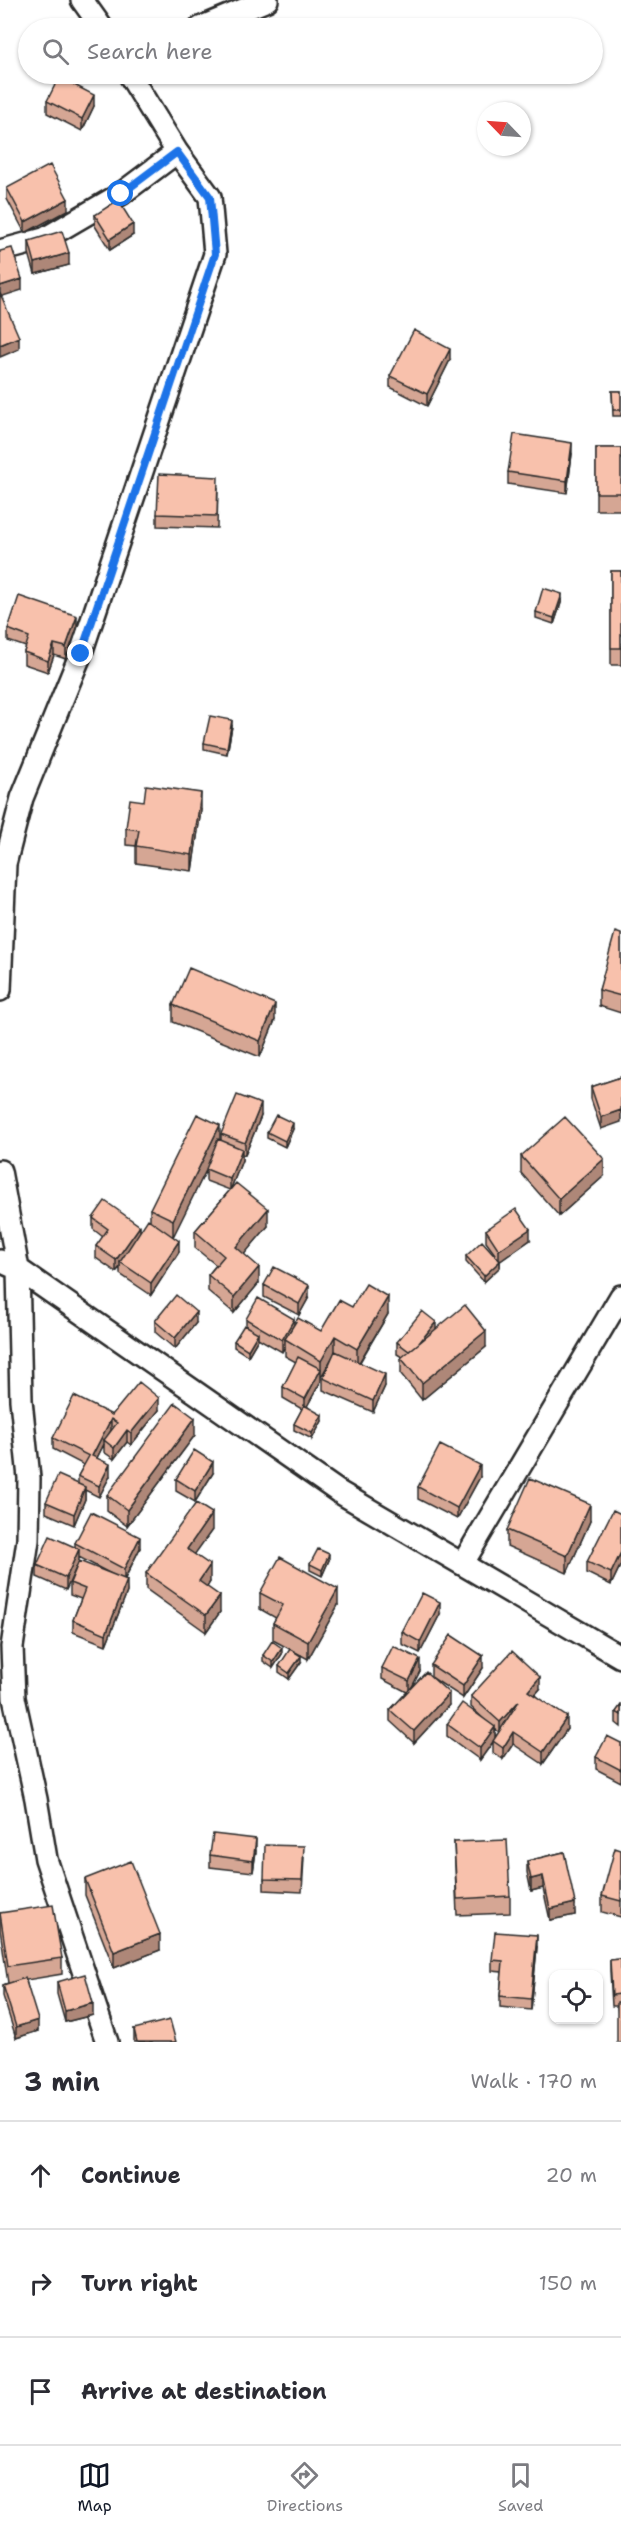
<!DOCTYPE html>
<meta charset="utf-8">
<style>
body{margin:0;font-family:"Shantell Sans",sans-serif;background:#f2f2f3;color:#2b2b33}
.controls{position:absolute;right:18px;bottom:18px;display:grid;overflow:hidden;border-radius:12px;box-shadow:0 2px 4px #0004}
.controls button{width:54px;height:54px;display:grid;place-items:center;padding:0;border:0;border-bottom:2px solid #e1e1e2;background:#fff;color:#2b2b33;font:30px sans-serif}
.compass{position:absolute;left:477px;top:102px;width:54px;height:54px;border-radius:50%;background:#fff;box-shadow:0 2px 4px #0004;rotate:295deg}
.stop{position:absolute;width:18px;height:18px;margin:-14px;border:4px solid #1a73e8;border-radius:50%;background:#fff}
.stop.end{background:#1a73e8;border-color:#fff;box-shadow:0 2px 6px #0008}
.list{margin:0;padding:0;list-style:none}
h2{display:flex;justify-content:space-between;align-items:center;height:78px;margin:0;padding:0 24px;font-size:26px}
h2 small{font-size:20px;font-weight:400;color:#7c7c81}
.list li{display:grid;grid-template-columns:39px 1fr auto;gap:18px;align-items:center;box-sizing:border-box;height:108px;padding:0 24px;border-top:2px solid #e1e1e2}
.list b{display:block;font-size:22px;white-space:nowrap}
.list em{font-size:20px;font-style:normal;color:#7c7c81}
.icon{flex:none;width:33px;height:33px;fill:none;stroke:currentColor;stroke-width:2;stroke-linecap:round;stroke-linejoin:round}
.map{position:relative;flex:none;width:621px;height:2042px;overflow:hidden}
.search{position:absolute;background:#fff;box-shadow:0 2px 4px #0004;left:18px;right:18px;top:18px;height:66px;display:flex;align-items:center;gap:15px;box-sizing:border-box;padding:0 21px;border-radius:33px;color:#7c7c81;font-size:22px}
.sheet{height:402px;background:#fff}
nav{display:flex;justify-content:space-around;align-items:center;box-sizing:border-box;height:84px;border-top:2px solid #e1e1e2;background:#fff;font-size:16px;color:#7c7c81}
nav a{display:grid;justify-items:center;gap:3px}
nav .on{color:#111827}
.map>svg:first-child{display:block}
</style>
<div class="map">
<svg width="621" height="2042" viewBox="0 0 621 2042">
<rect width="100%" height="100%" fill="#fff"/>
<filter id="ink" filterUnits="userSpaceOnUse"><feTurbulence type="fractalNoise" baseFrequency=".0167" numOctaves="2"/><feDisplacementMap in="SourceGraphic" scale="12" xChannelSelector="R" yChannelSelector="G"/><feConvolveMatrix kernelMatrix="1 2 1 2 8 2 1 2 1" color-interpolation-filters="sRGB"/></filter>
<g filter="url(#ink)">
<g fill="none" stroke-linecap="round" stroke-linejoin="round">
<defs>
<path id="minor" d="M 82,0 L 102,28
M 200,28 L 267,0
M 0,251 L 44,239 L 121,194 L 177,152
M 0,990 L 5,864 L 22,798 L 81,653 L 215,254 L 210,197 L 177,152 L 129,74
M 0,1171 L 18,1269 L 21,1400 L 29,1478 L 28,1540 L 12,1647 L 14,1698 L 36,1799 L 46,1859 L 107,2042
M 0,1261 L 18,1269 L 339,1492 L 621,1657
M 463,1563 L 621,1296"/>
</defs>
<use href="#minor" stroke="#2b2b2b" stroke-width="26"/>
<use href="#minor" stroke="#fff" stroke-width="21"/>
</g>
<path fill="#d5a694" stroke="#2b2b2b" stroke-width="1.5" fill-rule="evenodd" d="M 47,101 L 94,106 L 82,131 L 47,113 Z
M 7,188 L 68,210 L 25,233 L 7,199 Z
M 95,215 L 133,235 L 110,250 L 95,226 Z
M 29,241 L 69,265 L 35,274 L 29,253 Z
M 450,360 L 427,406 L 390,387 L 390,376 Z
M 612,391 L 621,391 L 621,416 L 613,416 Z
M 596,448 L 621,448 L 621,510 L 596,510 Z
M 572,454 L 567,493 L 508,484 L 508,472 Z
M 218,488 L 217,528 L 157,526 L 157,514 Z
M 611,571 L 621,571 L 621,665 L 611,665 Z
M 562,600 L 554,624 L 536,618 L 536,612 Z
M 77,628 L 66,659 L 54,655 L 48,672 L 24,664 L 24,652 L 26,647 L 8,641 L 8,629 Z
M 232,726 L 227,754 L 204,749 L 204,743 Z
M 201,810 L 192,871 L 136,863 L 136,846 L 126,845 L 126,828 Z
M 621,934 L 621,1013 L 599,1006 L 599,990 Z
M 173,1005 L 275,1020 L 260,1057 L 173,1022 Z
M 621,1077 L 601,1129 L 591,1099 L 591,1087 Z
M 261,1116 L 245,1155 L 242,1154 L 242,1160 L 231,1188 L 268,1226 L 244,1254 L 259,1283 L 234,1313 L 208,1291 L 208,1275 L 216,1265 L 195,1248 L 195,1231 L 230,1190 L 206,1181 L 206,1170 L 173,1236 L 179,1252 L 151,1295 L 120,1274 L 120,1267 L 116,1272 L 96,1258 L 96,1246 L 103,1237 L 93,1229 L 93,1218 L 140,1231 L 150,1221 L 150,1209 L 220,1140 L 221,1140 L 221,1134 Z
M 293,1129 L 285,1147 L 267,1138 L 267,1132 Z
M 521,1156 L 604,1176 L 559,1216 L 521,1173 Z
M 486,1230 L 530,1240 L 500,1261 L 500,1267 L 484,1282 L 466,1262 L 466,1256 L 495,1254 L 486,1242 Z
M 264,1285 L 309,1297 L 299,1315 L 264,1297 Z
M 352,1307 L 388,1314 L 360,1362 L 385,1386 L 373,1412 L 323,1390 L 323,1378 L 329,1364 L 321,1377 L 321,1381 L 307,1406 L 322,1421 L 312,1439 L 294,1430 L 294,1424 L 302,1409 L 283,1398 L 283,1387 L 296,1362 L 285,1356 L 285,1346 L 282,1352 L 258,1338 L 258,1339 L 248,1356 L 234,1347 L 234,1341 L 246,1326 L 246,1319 L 294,1325 L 321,1331 Z
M 155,1321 L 196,1323 L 175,1349 L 155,1332 Z
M 436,1329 L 486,1347 L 422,1400 L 401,1374 L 401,1358 L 402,1357 L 397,1354 L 397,1342 Z
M 159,1410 L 131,1445 L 127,1442 L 114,1459 L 104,1452 L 104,1444 L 97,1458 L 110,1476 L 99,1497 L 85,1490 L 85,1499 L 74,1525 L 46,1513 L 46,1502 L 78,1484 L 78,1476 L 84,1465 L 53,1449 L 53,1438 L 112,1415 Z
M 195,1435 L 127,1526 L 107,1511 L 107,1495 Z
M 213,1473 L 195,1502 L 176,1491 L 176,1479 Z
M 480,1477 L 457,1519 L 418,1499 L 418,1487 Z
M 621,1514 L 621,1564 L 611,1585 L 587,1573 L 587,1562 Z
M 590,1521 L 567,1573 L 507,1546 L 507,1530 Z
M 212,1530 L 194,1554 L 210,1582 L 207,1587 L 220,1612 L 206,1632 L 146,1589 L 146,1573 Z
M 75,1543 L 140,1548 L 125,1579 L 127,1592 L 106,1645 L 73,1632 L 73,1620 L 81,1599 L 70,1595 L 70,1583 L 113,1575 L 79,1557 L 66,1590 L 37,1577 L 37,1565 L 75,1547 Z
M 329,1560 L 322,1576 L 310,1570 L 310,1564 Z
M 260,1593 L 338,1605 L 308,1659 L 273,1640 L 273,1623 L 276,1618 L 260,1609 Z
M 440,1614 L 420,1653 L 402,1644 L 402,1632 Z
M 282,1654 L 273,1668 L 263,1661 L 263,1655 Z
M 301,1662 L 289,1679 L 279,1672 L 279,1666 Z
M 431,1665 L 483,1668 L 463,1698 L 431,1677 Z
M 382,1668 L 420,1671 L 412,1686 L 449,1705 L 414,1743 L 390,1721 L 390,1710 L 407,1692 L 382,1679 Z
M 540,1689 L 535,1695 L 567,1729 L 543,1764 L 513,1744 L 503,1759 L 493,1753 L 493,1742 L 480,1760 L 447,1736 L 447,1724 L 487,1722 L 471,1707 L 471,1696 ZM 495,1729 L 499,1732 L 495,1738 Z
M 621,1705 L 621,1727 L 616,1723 L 616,1712 Z
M 621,1743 L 621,1782 L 596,1769 L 596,1757 Z
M 454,1842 L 510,1896 L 510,1913 L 457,1915 Z
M 621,1850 L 621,1917 L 602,1912 L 602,1896 Z
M 256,1851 L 253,1872 L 210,1867 L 210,1855 Z
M 564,1852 L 575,1915 L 550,1920 L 543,1888 L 531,1891 L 527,1872 L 527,1861 Z
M 304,1858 L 302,1892 L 264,1890 L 264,1879 Z
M 85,1879 L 160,1950 L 114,1968 L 85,1895 Z
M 0,1913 L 62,1958 L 62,1974 L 26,1980 L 38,2031 L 16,2038 L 3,1996 L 3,1985 L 8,1983 L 0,1930 Z
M 537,1947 L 531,2010 L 500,2007 L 500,1996 L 502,1972 L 492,1971 L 492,1960 Z
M 621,1959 L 621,2042 L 617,2006 L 612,2006 L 610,1971 L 610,1960 Z
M 57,1982 L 93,2015 L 65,2022 L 57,1994 Z
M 134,2029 L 176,2042 L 134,2042 Z"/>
<path fill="#ae8778" stroke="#2b2b2b" stroke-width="1.5" d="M 94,95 L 94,106 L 82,131 L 82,119 Z
M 68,199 L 68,210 L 25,233 L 25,222 Z
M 133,224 L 133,235 L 110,250 L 110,239 Z
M 69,253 L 69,265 L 35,274 L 35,263 Z
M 22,279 L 22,290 L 0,297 L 0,286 Z
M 19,337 L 19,349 L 0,357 L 0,345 Z
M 450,349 L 450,360 L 427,406 L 427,394 Z
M 572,443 L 572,454 L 567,493 L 567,481 Z
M 562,594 L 562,600 L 554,624 L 554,618 Z
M 77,616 L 77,628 L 66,659 L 66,647 Z
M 54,644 L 54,655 L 48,672 L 48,661 Z
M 232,720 L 232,726 L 227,754 L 227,748 Z
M 201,793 L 201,810 L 192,871 L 192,855 Z
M 275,1004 L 275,1020 L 260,1057 L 260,1041 Z
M 261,1104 L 261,1116 L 245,1155 L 245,1143 Z
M 621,1110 L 621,1122 L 601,1129 L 601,1117 Z
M 293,1123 L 293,1129 L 285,1147 L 285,1141 Z
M 220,1125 L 220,1142 L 173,1237 L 173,1220 Z
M 242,1149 L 242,1160 L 230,1191 L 230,1179 Z
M 604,1159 L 604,1176 L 559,1216 L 559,1199 Z
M 268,1209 L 268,1226 L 236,1264 L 236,1247 Z
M 140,1226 L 140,1238 L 120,1262 L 120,1267 L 116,1272 L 116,1260 Z
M 530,1229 L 530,1240 L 499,1262 L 499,1250 Z
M 179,1241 L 179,1252 L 151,1295 L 151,1283 Z
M 500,1261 L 500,1267 L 484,1282 L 484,1276 Z
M 259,1267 L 259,1283 L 234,1313 L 234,1297 Z
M 309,1285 L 309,1297 L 299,1315 L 299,1304 Z
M 388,1297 L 388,1314 L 357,1366 L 357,1349 Z
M 196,1312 L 196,1323 L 175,1349 L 175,1338 Z
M 294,1319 L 294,1330 L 285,1339 L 285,1346 L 282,1352 L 282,1340 Z
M 436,1322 L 436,1333 L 411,1353 Z
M 486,1331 L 486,1347 L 422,1400 L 422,1383 Z
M 258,1333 L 258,1339 L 248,1356 L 248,1350 Z
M 335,1336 L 335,1353 L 321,1377 L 321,1361 Z
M 321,1369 L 321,1381 L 305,1410 L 305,1399 Z
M 385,1374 L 385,1386 L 373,1412 L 373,1401 Z
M 159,1398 L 159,1410 L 131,1445 L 131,1433 Z
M 322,1415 L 322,1421 L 312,1439 L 312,1433 Z
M 195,1418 L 195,1435 L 127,1526 L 127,1510 Z
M 111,1419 L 111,1430 L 105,1441 L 104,1440 L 104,1444 L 92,1467 L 92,1456 Z
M 127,1430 L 127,1442 L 114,1459 L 114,1448 Z
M 213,1462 L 213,1473 L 195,1502 L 195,1491 Z
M 110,1464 L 110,1476 L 99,1497 L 99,1486 Z
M 480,1465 L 480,1477 L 457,1519 L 457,1508 Z
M 85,1487 L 85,1499 L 74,1525 L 74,1514 Z
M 590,1504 L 590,1521 L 567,1573 L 567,1556 Z
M 212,1513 L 212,1530 L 187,1565 L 187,1549 Z
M 140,1537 L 140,1548 L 124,1580 L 124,1569 Z
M 79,1549 L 79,1561 L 66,1590 L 66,1578 Z
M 621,1552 L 621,1564 L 611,1585 L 611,1573 Z
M 329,1554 L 329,1560 L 322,1576 L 322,1570 Z
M 210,1565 L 210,1582 L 199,1598 L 199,1581 Z
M 127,1580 L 127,1592 L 106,1645 L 106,1634 Z
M 338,1589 L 338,1605 L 308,1659 L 308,1642 Z
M 220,1596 L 220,1612 L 206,1632 L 206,1615 Z
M 440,1602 L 440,1614 L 420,1653 L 420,1642 Z
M 282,1648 L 282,1654 L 273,1668 L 273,1662 Z
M 301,1656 L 301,1662 L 289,1679 L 289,1673 Z
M 483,1656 L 483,1668 L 463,1698 L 463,1686 Z
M 420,1659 L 420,1671 L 409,1693 L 409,1681 Z
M 540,1677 L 540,1689 L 528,1702 L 528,1691 Z
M 449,1693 L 449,1705 L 414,1743 L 414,1731 Z
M 519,1701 L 500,1733 L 500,1722 Z
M 567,1717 L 567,1729 L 543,1764 L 543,1752 Z
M 495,1727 L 495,1739 L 480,1760 L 480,1748 Z
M 513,1732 L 513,1744 L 503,1759 L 503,1748 Z
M 256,1839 L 256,1851 L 253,1872 L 253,1861 Z
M 543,1876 L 543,1888 L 531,1891 L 531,1879 Z
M 575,1903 L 575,1915 L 550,1920 L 550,1909 Z
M 160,1934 L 160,1950 L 114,1968 L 114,1952 Z
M 537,1935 L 537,1947 L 531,2010 L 531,1999 Z
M 93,2003 L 93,2015 L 65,2022 L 65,2011 Z
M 38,2020 L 38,2031 L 16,2038 L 16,2027 Z"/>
<path fill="#f8c1ac" stroke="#2b2b2b" stroke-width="1.5" d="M 59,77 L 94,95 L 82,119 L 47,101 Z
M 50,165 L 68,199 L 25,222 L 7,188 Z
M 118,200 L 133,224 L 110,239 L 95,215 Z
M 62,231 L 69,253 L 35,263 L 29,241 Z
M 12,248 L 22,279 L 0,286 L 0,251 Z
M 0,293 L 19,337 L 0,345 Z
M 414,330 L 450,349 L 427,394 L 390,376 Z
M 612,391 L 621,391 L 621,410 L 613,410 Z
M 514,434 L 572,443 L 567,481 L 508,472 Z
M 596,448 L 621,448 L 621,493 L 596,493 Z
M 159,474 L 218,477 L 217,516 L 157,514 Z
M 611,571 L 621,571 L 621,648 L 611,648 Z
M 543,588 L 562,594 L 554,618 L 536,612 Z
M 19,596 L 77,616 L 66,647 L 54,644 L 48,661 L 24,652 L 29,637 L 8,629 Z
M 210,716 L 232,720 L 227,748 L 204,743 Z
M 146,785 L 201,793 L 192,855 L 136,846 L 139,830 L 126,828 L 130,799 L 144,801 Z
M 615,932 L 621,934 L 621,996 L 599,990 Z
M 189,968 L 275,1004 L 260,1041 L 173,1005 Z
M 621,1077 L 621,1110 L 601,1117 L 591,1087 Z
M 237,1095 L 261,1104 L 245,1143 L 221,1134 Z
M 197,1114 L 220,1125 L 173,1220 L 150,1209 Z
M 276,1115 L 293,1123 L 285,1141 L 267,1132 Z
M 565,1117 L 604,1159 L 559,1199 L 521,1156 Z
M 218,1139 L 242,1149 L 230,1179 L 206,1169 Z
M 236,1183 L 268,1209 L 236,1247 L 259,1267 L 234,1297 L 208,1275 L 224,1256 L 195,1231 Z
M 105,1201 L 140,1226 L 116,1260 L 96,1246 L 108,1229 L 93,1218 Z
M 516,1209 L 530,1229 L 499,1250 L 486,1230 Z
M 148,1219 L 179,1241 L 151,1283 L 120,1262 Z
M 482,1241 L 500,1261 L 484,1276 L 466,1256 Z
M 274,1267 L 309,1285 L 299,1304 L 264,1285 Z
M 366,1284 L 388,1297 L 357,1349 L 335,1336 L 321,1361 L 285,1339 L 298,1318 L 321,1331 L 339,1300 L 352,1307 Z
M 176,1295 L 196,1312 L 175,1338 L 155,1321 Z
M 258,1298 L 294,1319 L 282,1340 L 246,1319 Z
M 465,1305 L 486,1331 L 422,1383 L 401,1358 Z
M 422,1311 L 436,1322 L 419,1343 L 409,1351 L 397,1342 Z
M 244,1325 L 258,1333 L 248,1350 L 234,1341 Z
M 335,1351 L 385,1374 L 373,1401 L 323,1378 Z
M 298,1357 L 321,1369 L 305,1399 L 283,1387 Z
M 139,1382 L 159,1398 L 131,1433 L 127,1430 L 114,1448 L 104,1440 L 117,1423 L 111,1419 L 92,1456 L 110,1464 L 99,1486 L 78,1476 L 89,1456 L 53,1438 L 74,1396 L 112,1415 Z
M 175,1403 L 195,1418 L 127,1510 L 107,1495 Z
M 304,1405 L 322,1415 L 312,1433 L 294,1424 Z
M 440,1445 L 480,1465 L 457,1508 L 418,1487 Z
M 194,1450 L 213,1462 L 195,1491 L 176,1479 Z
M 58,1475 L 85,1487 L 74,1514 L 46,1502 Z
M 530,1478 L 590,1504 L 567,1556 L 507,1530 Z
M 196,1503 L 212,1513 L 187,1549 L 210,1565 L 199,1581 L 220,1596 L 206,1615 L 146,1573 Z
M 613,1510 L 621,1514 L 621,1552 L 611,1573 L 587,1562 Z
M 91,1512 L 140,1537 L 124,1569 L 75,1543 Z
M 50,1536 L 79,1549 L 66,1578 L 37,1565 Z
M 318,1549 L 329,1554 L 322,1570 L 310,1564 Z
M 280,1557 L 338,1589 L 308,1642 L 273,1623 L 283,1605 L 260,1593 Z
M 79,1561 L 127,1580 L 106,1634 L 73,1620 L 85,1589 L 70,1583 Z
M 422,1593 L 440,1602 L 420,1642 L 402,1632 Z
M 451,1635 L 483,1656 L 463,1686 L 431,1665 Z
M 272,1641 L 282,1648 L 273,1662 L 263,1655 Z
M 393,1646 L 420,1659 L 409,1681 L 382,1668 Z
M 290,1649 L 301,1656 L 289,1673 L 279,1666 Z
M 512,1651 L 540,1677 L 528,1691 L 567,1717 L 543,1752 L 513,1732 L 503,1748 L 493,1741 L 519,1701 L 500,1722 L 471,1696 Z
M 426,1672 L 449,1693 L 414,1731 L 390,1710 Z
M 462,1703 L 495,1727 L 480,1748 L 447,1724 Z
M 621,1705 L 621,1715 L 616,1712 Z
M 607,1736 L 621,1743 L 621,1770 L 596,1757 Z
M 213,1834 L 256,1839 L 253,1861 L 210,1855 Z
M 507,1840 L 510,1896 L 457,1899 L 454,1842 Z
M 265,1845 L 304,1846 L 302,1880 L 264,1879 Z
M 615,1848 L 621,1850 L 621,1901 L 602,1896 Z
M 564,1852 L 575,1903 L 550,1909 L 543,1876 L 531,1879 L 527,1861 Z
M 131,1861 L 160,1934 L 114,1952 L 85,1879 Z
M 53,1905 L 62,1958 L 8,1966 L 0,1913 Z
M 495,1932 L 537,1935 L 531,1999 L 500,1996 L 503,1961 L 492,1960 Z
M 621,1959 L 621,1994 L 612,1995 L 610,1960 Z
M 85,1974 L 93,2003 L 65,2011 L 57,1982 Z
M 25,1978 L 38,2020 L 16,2027 L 3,1985 Z
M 617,2002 L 621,2002 L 621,2042 L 617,2042 Z
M 170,2020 L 176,2042 L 137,2042 L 134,2029 Z"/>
</g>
<g fill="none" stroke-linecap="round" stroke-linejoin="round" filter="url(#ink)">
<path stroke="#1a73e8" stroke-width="8" d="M 81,654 L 215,254 L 210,197 L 177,152 L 121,194"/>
</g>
</svg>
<div class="controls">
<button><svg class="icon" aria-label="locate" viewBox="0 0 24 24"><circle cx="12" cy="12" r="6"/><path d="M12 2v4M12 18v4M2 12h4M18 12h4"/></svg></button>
</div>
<svg class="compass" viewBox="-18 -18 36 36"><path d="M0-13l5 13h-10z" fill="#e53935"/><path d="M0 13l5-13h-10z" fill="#7c7c81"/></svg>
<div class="stop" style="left:121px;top:194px"></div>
<div class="stop end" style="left:81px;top:654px"></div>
<div class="search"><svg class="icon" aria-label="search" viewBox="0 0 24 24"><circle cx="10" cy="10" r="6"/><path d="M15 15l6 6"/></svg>Search here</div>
</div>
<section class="sheet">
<h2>3 min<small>Walk · 170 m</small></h2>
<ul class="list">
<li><svg class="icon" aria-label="ahead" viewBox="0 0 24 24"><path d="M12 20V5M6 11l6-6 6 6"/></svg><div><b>Continue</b></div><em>20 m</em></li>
<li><svg class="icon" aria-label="right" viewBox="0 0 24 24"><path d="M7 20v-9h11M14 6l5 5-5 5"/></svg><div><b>Turn right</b></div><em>150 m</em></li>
<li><svg class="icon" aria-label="arrive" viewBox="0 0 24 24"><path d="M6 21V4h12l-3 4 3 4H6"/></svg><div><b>Arrive at destination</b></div></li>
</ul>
</section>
<nav>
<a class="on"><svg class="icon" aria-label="map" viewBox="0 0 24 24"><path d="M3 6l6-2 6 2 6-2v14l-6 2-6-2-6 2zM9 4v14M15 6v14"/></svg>Map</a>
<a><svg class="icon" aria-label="directions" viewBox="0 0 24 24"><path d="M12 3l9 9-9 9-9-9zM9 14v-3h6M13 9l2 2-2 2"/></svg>Directions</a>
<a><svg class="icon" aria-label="saved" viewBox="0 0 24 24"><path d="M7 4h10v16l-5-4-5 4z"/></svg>Saved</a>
</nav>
